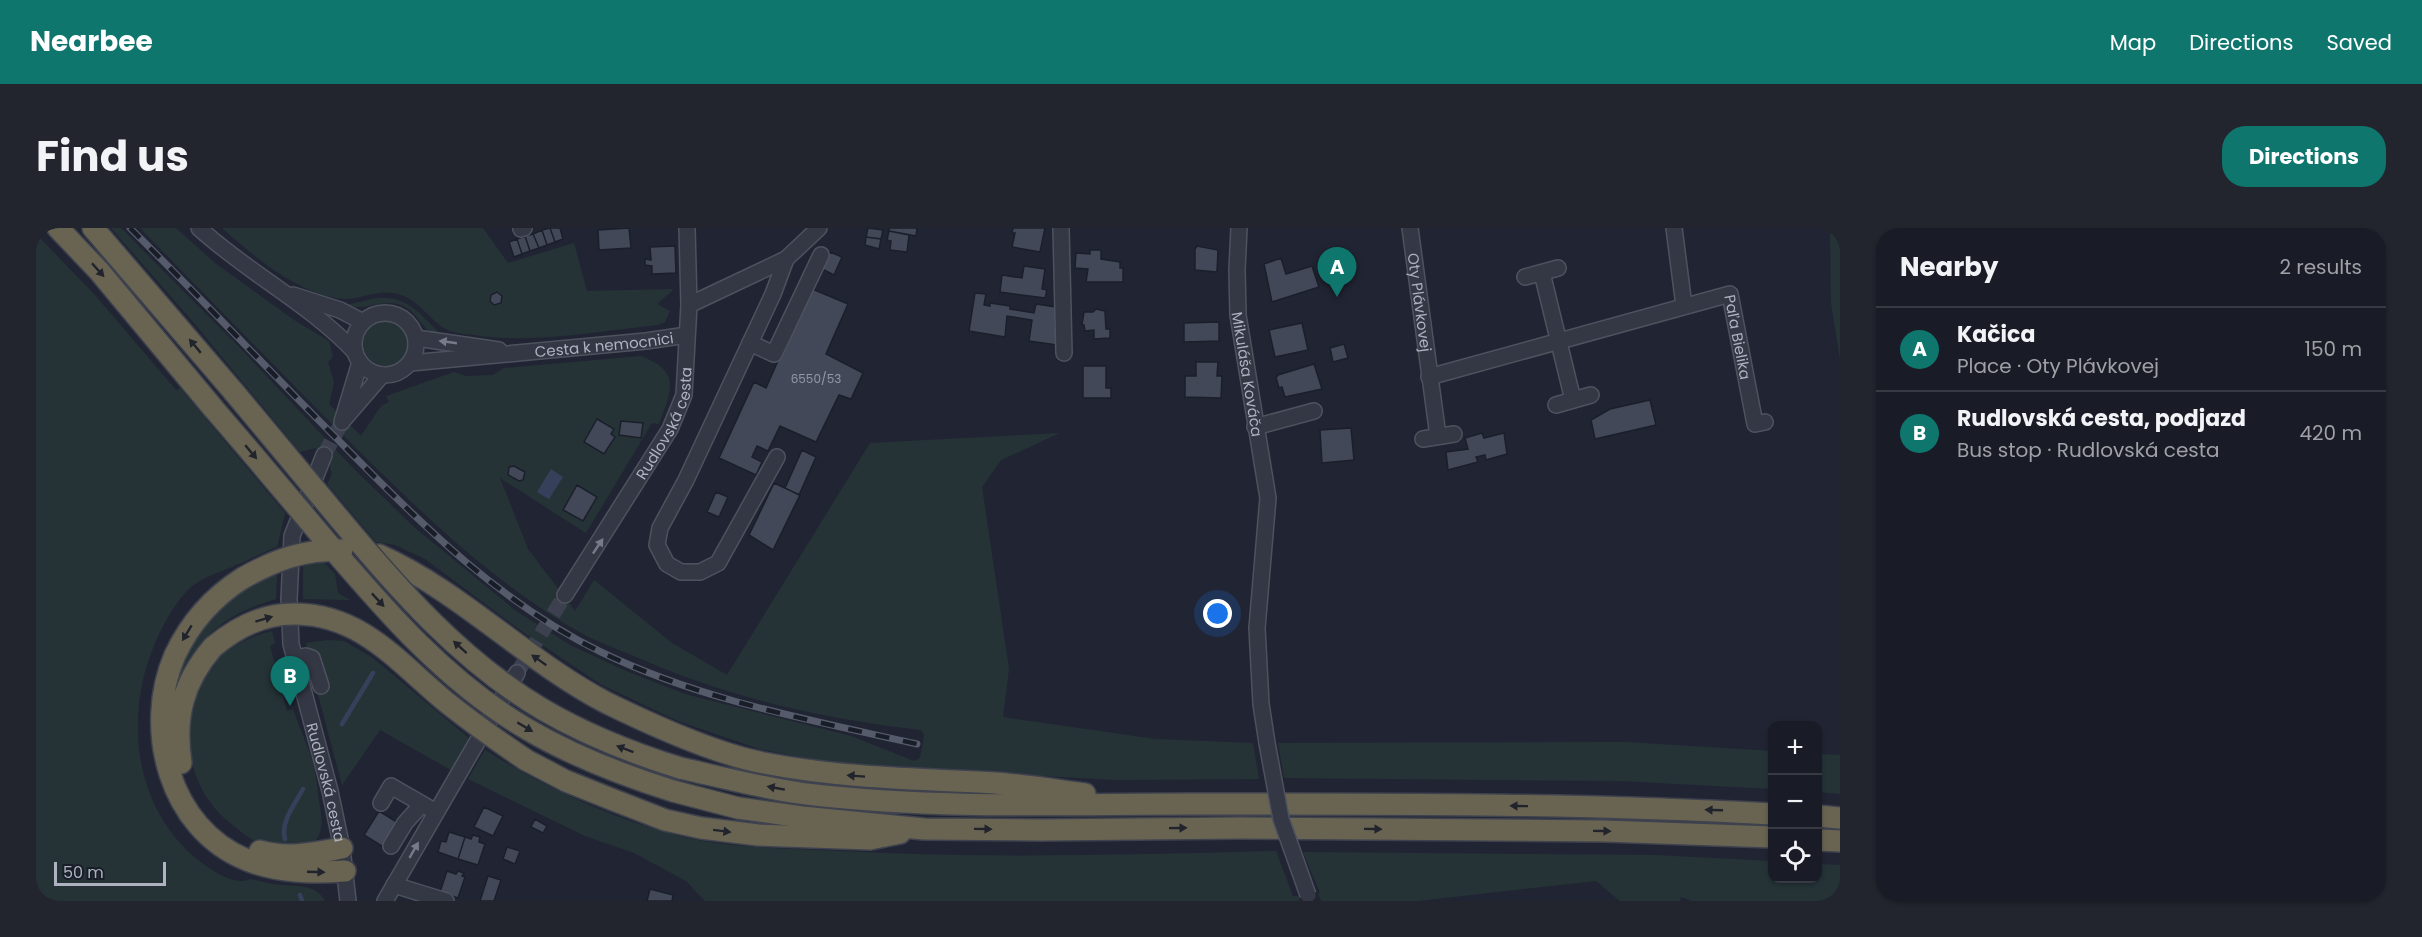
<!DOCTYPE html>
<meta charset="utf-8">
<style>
body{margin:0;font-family:Poppins,sans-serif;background:#22252e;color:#f1f3f6}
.controls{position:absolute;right:18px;bottom:18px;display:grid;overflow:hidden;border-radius:12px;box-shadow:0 2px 4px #0004}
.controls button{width:54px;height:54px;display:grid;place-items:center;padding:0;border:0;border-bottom:2px solid #373a43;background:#191c26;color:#f1f3f6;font:30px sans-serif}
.scale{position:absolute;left:18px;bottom:15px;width:112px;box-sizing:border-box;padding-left:6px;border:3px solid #aeb2c1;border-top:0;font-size:16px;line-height:21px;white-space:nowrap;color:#aeb2c1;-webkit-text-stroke:4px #191d28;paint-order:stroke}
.you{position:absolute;left:1182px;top:386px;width:21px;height:21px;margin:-15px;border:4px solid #fff;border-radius:50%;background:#1a73e8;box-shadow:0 0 0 9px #1a73e833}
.badge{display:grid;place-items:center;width:39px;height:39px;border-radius:50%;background:#0f766e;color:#fff;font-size:20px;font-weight:700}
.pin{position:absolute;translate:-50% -50px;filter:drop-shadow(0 2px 3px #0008)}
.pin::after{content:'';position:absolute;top:32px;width:21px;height:18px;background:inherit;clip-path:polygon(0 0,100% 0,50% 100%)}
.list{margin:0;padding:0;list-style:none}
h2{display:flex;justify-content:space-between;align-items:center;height:78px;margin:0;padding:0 24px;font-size:26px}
h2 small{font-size:20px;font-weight:400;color:#9fa1a7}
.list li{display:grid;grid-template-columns:39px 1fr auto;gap:18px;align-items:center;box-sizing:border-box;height:84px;padding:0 24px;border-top:2px solid #373a43}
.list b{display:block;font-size:22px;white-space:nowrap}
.list p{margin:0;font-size:20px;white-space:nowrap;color:#9fa1a7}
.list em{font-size:20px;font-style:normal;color:#9fa1a7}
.icon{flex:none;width:33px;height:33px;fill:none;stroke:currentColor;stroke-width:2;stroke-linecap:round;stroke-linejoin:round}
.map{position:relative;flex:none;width:1804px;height:673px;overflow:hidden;border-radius:24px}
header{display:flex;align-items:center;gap:36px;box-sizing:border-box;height:84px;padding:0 30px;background:#0f766e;color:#fff}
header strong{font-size:28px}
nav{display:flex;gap:33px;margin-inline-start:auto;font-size:21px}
.intro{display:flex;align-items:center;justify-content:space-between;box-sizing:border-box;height:144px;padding:0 36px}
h1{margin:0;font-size:42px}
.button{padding:15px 27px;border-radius:24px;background:#0f766e;color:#fff;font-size:21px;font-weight:700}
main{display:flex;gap:36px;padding:0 36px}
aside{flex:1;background:#191c26;border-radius:24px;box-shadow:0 2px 4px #0004}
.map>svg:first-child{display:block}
</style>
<header>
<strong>Nearbee</strong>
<nav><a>Map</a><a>Directions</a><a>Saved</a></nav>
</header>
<div class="intro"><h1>Find us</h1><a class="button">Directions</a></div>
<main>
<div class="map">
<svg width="1804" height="673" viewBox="0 0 1804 673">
<rect width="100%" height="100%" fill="#212533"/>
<path fill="#253337" d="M 75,0 L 85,0 L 205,121 L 315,238 L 378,299 L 480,383 L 534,417 L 590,443 L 649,466 L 815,508 L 878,533 L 884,530 L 888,507 L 885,502 C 783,490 693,470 598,428 C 581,421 562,414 545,405 C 452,352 375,275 299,199 C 234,133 169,67 104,0 L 140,0 L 179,35 L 258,92 L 293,113 L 297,129 L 292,134 L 298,154 L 293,176 L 325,208 L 345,178 L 353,174 L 350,168 L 418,144 L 429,148 L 457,147 L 468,140 L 605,128 C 646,144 635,162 623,196 L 616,195 L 550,305 L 464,250 L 492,321 L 539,383 L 558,352 L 636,415 L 691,447 L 834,215 L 1024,205 L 965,232 L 946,259 L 973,441 L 967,489 L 1119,511 L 1217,515 L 1223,551 L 1082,552 L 865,541 L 789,534 L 723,521 L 642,493 L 564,456 L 484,402 L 389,331 L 359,317 L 340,314 L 291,256 L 296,246 L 291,227 L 279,220 L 264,224 L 158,95 Z
M 186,0 L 447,0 L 472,35 L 538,15 L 551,63 L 638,61 L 621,76 L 634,83 L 629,94 L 622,97 C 563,103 503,115 444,108 C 435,106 425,106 417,104 C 394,97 385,69 357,65 C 340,62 323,72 307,71 C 264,67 217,28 186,0 Z
M 1794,0 L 1804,0 L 1804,131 L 1795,75 Z
M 0,6 L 58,66 L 140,162 L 144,160 L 249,285 L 241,319 C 227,324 214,332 200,337 C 188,343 174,346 162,354 C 145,365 133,386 124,404 C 84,485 96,591 176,642 C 187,649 202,657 214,651 C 222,652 229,655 237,656 C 254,659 280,654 289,673 L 0,673 Z
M 341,70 C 373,68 385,87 406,108 C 386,106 384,84 365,77 C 345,70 329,84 310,77 Z
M327 115a23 23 0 1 1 46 0a23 23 0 1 1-46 0Z
M 287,333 L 299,346 L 302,365 L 314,372 L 267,371 L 267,336 Z
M 241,344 L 240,371 C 193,385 164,405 143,451 C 151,403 200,364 241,344 Z
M 236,403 L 239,415 L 234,418 L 251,483 L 257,481 C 263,499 271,515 276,532 C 280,545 281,559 283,573 C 285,583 287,594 284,604 C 280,619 267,618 255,618 C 246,617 236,618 227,616 C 215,613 203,602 193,594 C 150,560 140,493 169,446 C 182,424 212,409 236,403 Z
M 292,412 L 308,413 L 337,430 L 433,510 L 415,542 L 344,502 L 306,557 L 281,463 L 281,427 L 271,419 L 270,415 Z
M 1589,514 L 1736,523 L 1736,561 L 1585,553 L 1248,550 L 1242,515 Z
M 449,522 C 510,560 574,590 643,608 C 695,621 752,620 805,623 C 950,631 1095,627 1240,623 L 1257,668 L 1262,668 L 1264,673 L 669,673 L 650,653 L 598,625 L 549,608 L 432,551 Z
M 1782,526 L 1804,527 L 1804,566 L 1782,564 Z
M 1267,624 L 1618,627 L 1736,633 L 1736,650 L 1782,650 L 1782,636 L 1804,637 L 1804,673 L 1656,673 L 1645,669 L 1644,673 L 1584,673 L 1560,653 L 1382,673 L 1285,673 L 1282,665 L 1284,665 Z"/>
<path fill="#37405b" d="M 515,241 L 527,249 L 513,271 L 501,264 Z"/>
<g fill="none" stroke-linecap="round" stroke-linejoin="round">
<path stroke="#37405b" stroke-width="4.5" d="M 306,496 L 337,445
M 249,611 C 244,594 259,576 267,561
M 264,667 L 266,673"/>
</g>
<path fill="#424858" stroke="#1b1f2b" stroke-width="1.5" d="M 514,0 L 524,0 L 527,11 L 519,14 Z
M 514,0 L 519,14 L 511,17 L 506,2 Z
M 593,0 L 595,20 L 563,22 L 562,2 Z
M 832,0 L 847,2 L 845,11 L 830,9 Z
M 853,0 L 881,0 L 880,8 L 853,3 Z
M 977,0 L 1009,0 L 1004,24 L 976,19 L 979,5 L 976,5 Z
M 506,2 L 511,17 L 503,20 L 497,6 Z
M 853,3 L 873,7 L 871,24 L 854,22 L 855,13 L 851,12 Z
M 497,6 L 503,20 L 494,23 L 489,8 Z
M 489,8 L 494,23 L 486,26 L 481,11 Z
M 830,9 L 845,11 L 843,21 L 829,17 Z
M 481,11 L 486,26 L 478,29 L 473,14 Z
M 639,18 L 640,45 L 616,46 L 616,38 L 609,37 L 609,31 L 615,32 L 614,19 Z
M 1161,18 L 1182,22 L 1181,44 L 1159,42 L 1159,21 Z
M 1054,22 L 1065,22 L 1065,31 L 1084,34 L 1084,40 L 1087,40 L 1087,54 L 1050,54 L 1052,41 L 1039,40 L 1040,25 L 1054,26 Z
M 794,24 L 806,29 L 798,47 L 786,41 Z
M 1245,30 L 1250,46 L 1276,38 L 1283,59 L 1236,74 L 1228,36 Z
M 988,38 L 1009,41 L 1006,61 L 1011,62 L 1009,70 L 964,64 L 966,47 L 986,50 Z
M 774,60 L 812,76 L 790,126 L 827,145 L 815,171 L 803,167 L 780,214 L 744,198 L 732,223 L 721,218 L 716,229 L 726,234 L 720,247 L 683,230 L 718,154 L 730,160 Z
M 461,64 L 466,68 L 465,75 L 458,77 L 454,73 L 455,67 Z
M 939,65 L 950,66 L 948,77 L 954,78 L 954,75 L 974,78 L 974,81 L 998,85 L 1000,76 L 1020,79 L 1021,117 L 993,113 L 996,92 L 971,88 L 969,109 L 933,103 Z
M 1060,81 L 1069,83 L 1070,101 L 1074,101 L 1074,110 L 1058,111 L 1058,102 L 1049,103 L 1048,97 L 1046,97 L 1048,84 L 1057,84 Z
M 1183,94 L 1183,113 L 1148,114 L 1148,95 Z
M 1266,95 L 1272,122 L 1239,129 L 1233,102 Z
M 1308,116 L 1312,130 L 1297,134 L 1294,120 Z
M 1160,134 L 1182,134 L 1181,148 L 1186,148 L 1185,170 L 1149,169 L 1149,148 L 1160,148 Z
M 1278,136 L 1286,161 L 1249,169 L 1246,159 L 1243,160 L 1240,150 L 1242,147 Z
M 1047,138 L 1070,138 L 1070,160 L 1075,160 L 1075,170 L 1047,170 Z
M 1614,172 L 1620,197 L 1559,211 L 1555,192 L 1574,181 Z
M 561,191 L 578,201 L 575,206 L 579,209 L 568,226 L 548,214 Z
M 585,193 L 607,195 L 605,210 L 583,207 Z
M 1315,200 L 1318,232 L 1286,235 L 1284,202 Z
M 1446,205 L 1448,210 L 1468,205 L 1471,226 L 1450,232 L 1449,227 L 1440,229 L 1442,234 L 1412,242 L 1410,224 L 1432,221 L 1429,210 Z
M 766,222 L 780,229 L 763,267 L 749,260 Z
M 478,238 L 489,244 L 487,252 L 483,253 L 472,247 L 473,239 Z
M 738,255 L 764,267 L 737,322 L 713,307 Z
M 541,257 L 561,269 L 547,293 L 527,282 Z
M 680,264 L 692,269 L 683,289 L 671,284 Z
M 448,579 L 467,588 L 457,608 L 438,599 Z
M 343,583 L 364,596 L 349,620 L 328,607 Z
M 499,591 L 511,598 L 507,605 L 495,599 Z
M 413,604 L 429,609 L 422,631 L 402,624 L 405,613 L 410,614 Z
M 437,607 L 444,609 L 443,614 L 449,616 L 442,637 L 422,631 L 429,609 L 435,611 Z
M 471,619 L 484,623 L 479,636 L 467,631 Z
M 411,643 L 420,646 L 422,643 L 428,645 L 426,648 L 429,649 L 422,670 L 404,664 Z
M 452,648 L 465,652 L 458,673 L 444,673 Z
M 614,661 L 637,667 L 636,673 L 611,673 Z"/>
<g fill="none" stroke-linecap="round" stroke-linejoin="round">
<path stroke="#3d414f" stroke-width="15" stroke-dasharray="15 8" stroke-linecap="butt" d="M 288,227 L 306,194
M 481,445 L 529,367"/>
<defs>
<g id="minor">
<path d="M 163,0 C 212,45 274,76 319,124"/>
<path d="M 1025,0 L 1028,125"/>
<path id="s1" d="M 1203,0 L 1201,42 L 1202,87 L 1232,270 L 1221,400 L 1225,476 L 1231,515"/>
<path id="s2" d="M 1374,0 L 1402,208"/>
<path d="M 1638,0 L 1648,78"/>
<path d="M 485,1 L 488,0"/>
<path d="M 1506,45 L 1537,172"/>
<path d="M 1489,49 L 1522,40"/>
<path d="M 257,67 L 304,82 L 327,94"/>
<path d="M 653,77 L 750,31 L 783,0"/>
<circle cx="349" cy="116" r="31"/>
<path d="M 380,110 L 463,122"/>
<path d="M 714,115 L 738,126 L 785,27"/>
<path id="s3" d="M 374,135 L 610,113 L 651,107"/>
<path id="s4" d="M 1393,149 L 1694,66 L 1719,196 L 1729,194"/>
<path d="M 1520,177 L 1555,167"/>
<path d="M 308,191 L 346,147"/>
<path d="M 306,194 L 324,134"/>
<path d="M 1219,199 L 1278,183"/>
<path d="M 1387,211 L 1418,206"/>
<path id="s5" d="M 288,227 L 256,308 L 253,371 L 255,416 L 294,563 L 306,620 L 312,673"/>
<path d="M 741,229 L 682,335 L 664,344 L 645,344 L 631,336 L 621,317 L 624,300 L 650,252 L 737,66 L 750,31"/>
<path id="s6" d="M 529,367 L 634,201 L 648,167 L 653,77 L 651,0"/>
<path d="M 259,430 L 270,428 L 276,430 L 285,458"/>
<path d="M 345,575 L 355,558 L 400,584"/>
<path d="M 355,618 L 369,595 L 386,576"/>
<path d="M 358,657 L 410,673"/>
<path d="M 349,673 L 481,445"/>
</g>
<path id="highway" d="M 22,0 L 63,43 L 177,180
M 57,0 L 197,163
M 343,327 C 426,364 490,433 571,475 C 616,497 679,526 728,535 C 804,550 882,551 959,555 C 989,557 1019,562 1049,566
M 207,350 C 177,369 154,395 139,427 C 107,500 133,601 211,632 C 242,645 276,645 309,643
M 490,532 L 530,553 L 575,571 L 629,592 L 665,600 L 722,607 L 834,611 L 864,605
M 145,535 C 138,489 147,454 177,419
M 644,540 C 689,550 734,562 779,567 C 904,581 1028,576 1153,576 C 1347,576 1542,575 1736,586
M 637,563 L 702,580 L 766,589 L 888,601 L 1005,602 L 1205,600 L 1568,603 L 1736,609
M 1782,588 L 1804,590
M 1782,612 L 1804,613
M 224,623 C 252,631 278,625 306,620"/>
</defs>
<use href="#minor" stroke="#4e525f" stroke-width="18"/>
<use href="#highway" stroke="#3e424f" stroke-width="24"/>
<use href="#minor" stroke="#343844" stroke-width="15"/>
<use href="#highway" stroke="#696451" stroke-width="21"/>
<defs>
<path id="rail" d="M 94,0 C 168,73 239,149 312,222 C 388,299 466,376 565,424 C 664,472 774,492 881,516"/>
</defs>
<use href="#rail" stroke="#565b6b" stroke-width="7"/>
<use href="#rail" stroke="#191d28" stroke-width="4.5" stroke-dasharray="14" stroke-linecap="butt"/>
<defs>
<path id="minor-bridge" d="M 1231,515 L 1245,591 L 1272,667"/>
<path id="highway-bridge" d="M 197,163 C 232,205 267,247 302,289 C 362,361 425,433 506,481 C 550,507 596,525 644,540
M 177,180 C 215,224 252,268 289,312 C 349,382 410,454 491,501 C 537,528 586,547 637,563
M 207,350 C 241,331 267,322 306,322
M 177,419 C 201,399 228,385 260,386 C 326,387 362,434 409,473 C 435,494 462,513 490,532"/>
</defs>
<use href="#minor-bridge" stroke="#4e525f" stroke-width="18" stroke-linecap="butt"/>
<use href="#highway-bridge" stroke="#3e424f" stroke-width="24" stroke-linecap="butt"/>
<use href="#minor-bridge" stroke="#343844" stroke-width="15"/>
<use href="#highway-bridge" stroke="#696451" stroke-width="21"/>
</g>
<defs><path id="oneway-solid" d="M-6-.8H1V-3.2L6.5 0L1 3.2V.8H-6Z" transform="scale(1.5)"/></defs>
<g fill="#21242c">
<use href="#oneway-solid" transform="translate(62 42) rotate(48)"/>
<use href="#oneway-solid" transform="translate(159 118) rotate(-130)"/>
<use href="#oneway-solid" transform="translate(215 224) rotate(50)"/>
<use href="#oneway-solid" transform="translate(342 372) rotate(47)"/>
<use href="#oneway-solid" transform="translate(228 391) rotate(-17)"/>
<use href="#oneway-solid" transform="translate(151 405) rotate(121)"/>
<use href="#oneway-solid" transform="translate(424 419) rotate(-138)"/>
<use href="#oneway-solid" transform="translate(503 432) rotate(-145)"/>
<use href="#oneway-solid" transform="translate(489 499) rotate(31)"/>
<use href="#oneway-solid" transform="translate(589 521) rotate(-159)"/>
<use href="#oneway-solid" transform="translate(820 548) rotate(-176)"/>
<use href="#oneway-solid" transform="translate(740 560) rotate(-170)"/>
<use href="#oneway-solid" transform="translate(1483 578) rotate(-179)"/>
<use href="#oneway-solid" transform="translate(1678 582) rotate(-178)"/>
<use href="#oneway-solid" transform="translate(1142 600) rotate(-1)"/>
<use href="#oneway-solid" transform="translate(947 601) rotate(1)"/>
<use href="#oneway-solid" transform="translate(1337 601) rotate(1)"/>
<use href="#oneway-solid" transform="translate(686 603) rotate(7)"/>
<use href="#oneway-solid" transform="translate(1566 603) rotate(1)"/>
<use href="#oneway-solid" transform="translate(280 644) rotate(2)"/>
</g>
<g fill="#777b89">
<use href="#oneway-solid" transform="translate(412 114) rotate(-172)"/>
<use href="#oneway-solid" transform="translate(562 318) rotate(-56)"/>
<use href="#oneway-solid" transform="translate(378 622) rotate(-60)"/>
</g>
<g text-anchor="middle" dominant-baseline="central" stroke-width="5" stroke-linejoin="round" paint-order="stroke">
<g font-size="12" fill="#9398a7">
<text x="780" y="150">6550/53</text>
</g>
<g font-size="15" fill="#aeb2c1" stroke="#191d28">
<text stroke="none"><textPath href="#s2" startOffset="75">Oty Plávkovej</textPath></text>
<text stroke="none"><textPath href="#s4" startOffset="356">Paľa Bielika</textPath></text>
<text stroke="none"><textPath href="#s3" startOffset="195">Cesta k nemocnici</textPath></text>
<text stroke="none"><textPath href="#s1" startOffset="147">Mikuláša Kováča</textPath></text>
<text stroke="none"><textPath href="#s6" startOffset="200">Rudlovská cesta</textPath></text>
<text stroke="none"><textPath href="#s5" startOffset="338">Rudlovská cesta</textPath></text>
</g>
</g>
</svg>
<div class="controls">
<button>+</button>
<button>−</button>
<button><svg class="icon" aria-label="locate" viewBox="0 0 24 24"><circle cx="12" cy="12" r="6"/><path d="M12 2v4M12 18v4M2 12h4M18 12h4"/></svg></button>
</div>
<div class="scale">50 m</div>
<div class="you"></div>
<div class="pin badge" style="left:1301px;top:69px">A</div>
<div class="pin badge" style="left:254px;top:478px">B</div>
</div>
<aside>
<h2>Nearby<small>2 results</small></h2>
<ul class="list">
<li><span class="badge">A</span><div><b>Kačica</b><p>Place · Oty Plávkovej</p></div><em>150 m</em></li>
<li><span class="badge">B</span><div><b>Rudlovská cesta, podjazd</b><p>Bus stop · Rudlovská cesta</p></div><em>420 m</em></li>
</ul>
</aside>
</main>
